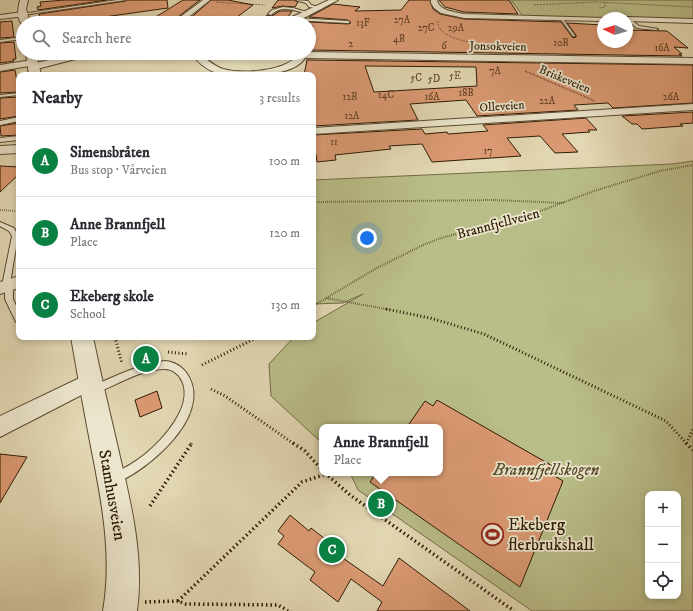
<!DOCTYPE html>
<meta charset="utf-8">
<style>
body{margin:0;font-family:"IM FELL DW Pica",serif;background:#f2f2f3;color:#2b2b33}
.controls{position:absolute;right:12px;bottom:12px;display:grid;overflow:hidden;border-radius:8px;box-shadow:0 2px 6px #0003}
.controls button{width:36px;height:36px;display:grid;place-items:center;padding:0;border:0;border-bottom:1px solid #e1e1e2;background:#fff;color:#2b2b33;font:20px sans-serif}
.compass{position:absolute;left:597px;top:12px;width:36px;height:36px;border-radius:50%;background:#fff;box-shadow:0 2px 6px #0003;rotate:274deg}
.you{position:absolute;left:367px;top:238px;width:14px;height:14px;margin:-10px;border:3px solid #fff;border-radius:50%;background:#1a73e8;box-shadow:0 0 0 6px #1a73e833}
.badge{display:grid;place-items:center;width:26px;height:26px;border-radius:50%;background:#0b8043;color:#fff;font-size:13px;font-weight:700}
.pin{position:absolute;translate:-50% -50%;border:2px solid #fff;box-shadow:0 1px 4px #0006}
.popup{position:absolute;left:319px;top:424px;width:124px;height:52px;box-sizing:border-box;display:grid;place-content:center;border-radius:8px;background:#fff;filter:drop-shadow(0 1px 3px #0005);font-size:13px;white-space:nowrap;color:#7c7c81}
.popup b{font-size:15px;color:#2b2b33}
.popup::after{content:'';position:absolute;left:50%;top:100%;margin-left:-8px;border:8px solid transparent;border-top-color:#fff}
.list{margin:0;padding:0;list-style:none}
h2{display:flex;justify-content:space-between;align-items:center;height:52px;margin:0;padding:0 16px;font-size:17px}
h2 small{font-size:13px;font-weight:400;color:#7c7c81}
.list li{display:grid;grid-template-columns:26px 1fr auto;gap:12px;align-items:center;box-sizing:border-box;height:72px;padding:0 16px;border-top:1px solid #e1e1e2}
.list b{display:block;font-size:15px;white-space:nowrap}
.list p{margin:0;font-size:13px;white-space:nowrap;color:#7c7c81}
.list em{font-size:13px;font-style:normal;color:#7c7c81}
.icon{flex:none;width:22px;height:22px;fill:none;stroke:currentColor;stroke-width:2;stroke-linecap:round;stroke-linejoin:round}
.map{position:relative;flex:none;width:693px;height:611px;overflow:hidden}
.search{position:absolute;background:#fff;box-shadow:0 2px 6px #0003;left:16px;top:16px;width:300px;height:44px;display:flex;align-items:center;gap:10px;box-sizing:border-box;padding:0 14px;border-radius:22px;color:#7c7c81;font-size:15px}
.panel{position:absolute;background:#fff;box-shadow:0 2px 6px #0003;left:16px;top:72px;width:300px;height:268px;border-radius:8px}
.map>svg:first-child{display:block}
.green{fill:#b9bd88;stroke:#746c46;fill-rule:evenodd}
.building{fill:#db9a73;stroke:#2e1b04;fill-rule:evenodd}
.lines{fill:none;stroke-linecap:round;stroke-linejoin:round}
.service-casing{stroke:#5b4a30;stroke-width:2}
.minor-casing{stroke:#5b4a30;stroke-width:2}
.tertiary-casing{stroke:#5b4a30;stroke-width:2}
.path-far4{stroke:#2e1b04;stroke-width:1;stroke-dasharray:0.5 1;stroke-linecap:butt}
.path-far3{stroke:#2e1b04;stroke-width:1.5;stroke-dasharray:0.5 1;stroke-linecap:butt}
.path-far2{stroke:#2e1b04;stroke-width:2;stroke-dasharray:0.5 1.5;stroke-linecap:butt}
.path-far1{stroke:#2e1b04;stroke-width:3;stroke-dasharray:1 2.5;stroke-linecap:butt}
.path{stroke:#2e1b04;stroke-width:3.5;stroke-dasharray:1.5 3;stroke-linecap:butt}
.service{fill:#ece6ce;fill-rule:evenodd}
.minor{fill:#ece6ce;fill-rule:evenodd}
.tertiary{fill:#ece6ce;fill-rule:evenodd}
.labels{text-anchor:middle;stroke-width:3.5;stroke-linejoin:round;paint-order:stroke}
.far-number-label{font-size:10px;fill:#593b20}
.far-street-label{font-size:12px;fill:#2e1b04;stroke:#ece6ce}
.street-label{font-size:14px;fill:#2e1b04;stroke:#ece6ce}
.near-park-label{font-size:17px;font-style:italic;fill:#584c2c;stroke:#ece6ce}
.near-street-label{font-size:17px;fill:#2e1b04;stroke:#ece6ce}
.near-poi-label{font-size:17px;fill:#2e1b04;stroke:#ece6ce;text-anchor:start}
</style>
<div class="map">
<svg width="693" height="611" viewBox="0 0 693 611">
<rect width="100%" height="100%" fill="#e2d8b3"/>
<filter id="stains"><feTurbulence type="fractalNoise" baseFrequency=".005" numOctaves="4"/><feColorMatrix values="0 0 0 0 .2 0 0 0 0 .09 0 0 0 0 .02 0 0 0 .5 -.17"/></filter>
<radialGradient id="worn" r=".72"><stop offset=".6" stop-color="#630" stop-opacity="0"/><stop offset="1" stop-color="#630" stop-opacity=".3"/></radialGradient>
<g class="green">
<polygon points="511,0 693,0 693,22 627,18 525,19"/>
<path d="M 693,161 L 693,611 L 532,611 L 358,490 L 350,473 L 440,473 L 440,427 L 322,427 L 322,443 L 271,396 L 269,364 L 294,337 L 313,337 L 313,323 L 363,294 L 343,303 L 313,304 L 313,180 L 672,164 ZM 648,494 L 678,494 L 678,596 L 648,596 Z"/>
</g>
<g class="building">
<polygon points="65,0 107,0 38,10 37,7 41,6 40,2"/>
<polygon points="127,0 167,0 168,8 90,19 92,23 41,23 39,14 126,1"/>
<polygon points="183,0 200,0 174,20 154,18"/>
<polygon points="211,0 228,0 253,5 232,21 187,21"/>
<polygon points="278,0 294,0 298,2 295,7 283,6 272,8"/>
<polygon points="409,0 430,0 433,9 440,14 464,19 561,22 573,38 576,37 576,35 567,23 603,25 603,42 627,42 627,30 667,31 688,48 674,47 682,54 679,54 682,56 309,50 313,26 309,26 309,22 348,24 351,23 348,20 309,17 333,4 360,7 355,11 401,10"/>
<polygon points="439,0 509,0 518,14 464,12 445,7"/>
<polygon points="280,11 292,11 284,23 261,23 267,15 272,16"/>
<polygon points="12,21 14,37 0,38 0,22"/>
<polygon points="14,42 16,59 13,59 14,61 0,63 0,43"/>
<path d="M 307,60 L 693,65 L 693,103 L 613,108 L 608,103 L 574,105 L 578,110 L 477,116 L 466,100 L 410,104 L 418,120 L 313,126 L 314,79 L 313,75 L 304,75 ZM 365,66 L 476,67 L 477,86 L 374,92 Z"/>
<polygon points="15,70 19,92 0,93 0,72"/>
<polygon points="19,97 19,116 0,119 0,98"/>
<polygon points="693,112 693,123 680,124 683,126 642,129 637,124 632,124 622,116"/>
<polygon points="586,118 597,130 588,130 590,132 562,134 578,152 555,153 540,136 507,138 521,156 432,162 422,144 389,146 391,149 335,155 336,160 317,162 316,154 313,154 313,135 422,129 425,134 447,132 448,134 488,131 483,125"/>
<polygon points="19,123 19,135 1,136 0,126"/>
<polygon points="0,166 19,167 19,174 0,192"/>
<polygon points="157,391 162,408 140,417 135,400"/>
<polygon points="437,400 556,468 553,475 563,481 520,587 370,482 376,473 440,473 440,427 407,427 425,401 433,406"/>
<polygon points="0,454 27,457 0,503"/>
<polygon points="290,515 309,531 311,528 329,542 324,549 335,557 337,554 383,586 399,558 470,611 377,611 382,602 351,579 338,602 310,580 315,572 278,544 284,536 278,531"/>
</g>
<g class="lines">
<defs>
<g id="service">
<polygon points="117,0 126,0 23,15 21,14"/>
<polygon points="295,0 308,1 311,5 323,8 321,9 309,7 306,3"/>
<path d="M 283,7 L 293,8 L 310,13 L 308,14 C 295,11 282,4 271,15 L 268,14 L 272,10 Z"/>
<polygon points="295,18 348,21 350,22 348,23 294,20"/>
<polygon points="560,18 562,18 575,36 573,36"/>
<polygon points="627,18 629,18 639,26 658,29 656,30 637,28 627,20"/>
<polygon points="23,37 23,39 0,42 0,40"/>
<polygon points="19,93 19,95 0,97 0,95"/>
<polygon points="19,117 19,121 0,125 0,121"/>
<polygon points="19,136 19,140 0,142 0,138"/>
<polygon points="0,222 14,228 18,236 10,283 13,285 13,299 19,312 19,323 16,322 5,299 5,288 2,286 12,236 9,231 0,226"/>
<path d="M 165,361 C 176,362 184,368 189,377 C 211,417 148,470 116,483 L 112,482 L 111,478 L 112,474 C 123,469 134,463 144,455 C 162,441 194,406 182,381 C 179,374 172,369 165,369 C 140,369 116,386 93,394 L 90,393 L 88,390 L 90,387 C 114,377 138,364 165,361 Z"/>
</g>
<g id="minor">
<polygon points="203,0 210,0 181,23 172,23"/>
<polygon points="329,0 338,0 298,21 296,23 288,23 292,17"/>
<path d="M 431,0 L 437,0 C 439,11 455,12 464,14 L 606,18 L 603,18 L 603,21 L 464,18 L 441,13 L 434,8 L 431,3 Z"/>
<polygon points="23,12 27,14 26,16 0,19 0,15"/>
<polygon points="627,17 693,19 693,23 627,21 627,18 624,18"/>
<path d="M 309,52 L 693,58 L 693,64 L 305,58 C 294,77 237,79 217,73 C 207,70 197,62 191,53 L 200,53 C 206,59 214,66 223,69 C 242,74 288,72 299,53 Z"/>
<polygon points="78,53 92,53 91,55 33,70 30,69 29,66 0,71 0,65 32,60 35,61 36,63"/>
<polygon points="693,104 693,110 313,134 313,128"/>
<polygon points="19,145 19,153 0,154 0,146"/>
<polygon points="19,276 19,288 0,294 0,282"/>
<polygon points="90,373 97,375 100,381 97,387 0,437 0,416"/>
</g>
<g id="tertiary">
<path d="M 20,0 L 28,0 L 26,9 L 30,23 L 23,23 L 23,25 C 16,20 18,8 20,0 Z"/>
<polygon points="26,53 36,53 41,75 29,75"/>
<path d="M 71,337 L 93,337 C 101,377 111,417 120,457 C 132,507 144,559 137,611 L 103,611 C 112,559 103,508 93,457 C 85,417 78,377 71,337 Z"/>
</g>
</defs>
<use href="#service" class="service-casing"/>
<use href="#minor" class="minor-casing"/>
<use href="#tertiary" class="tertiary-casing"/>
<g class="path-far4">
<polyline points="216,2 265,5"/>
<polyline points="534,5 595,2 693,7"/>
<polyline points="599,8 605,7 605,3"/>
<path d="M 438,21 C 436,37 467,41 479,45"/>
</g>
<polyline class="path-far3" points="525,71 595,101"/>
<g class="path-far2">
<polyline points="313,202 494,200 564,203"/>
<polyline points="0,210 19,211"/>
<polyline points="326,298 391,310"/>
<polyline points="313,306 375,269 423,245 441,238 535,213 594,191 660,171 693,165"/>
</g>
<g class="path-far1">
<polyline points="386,309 430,318 484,334 666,421 687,444"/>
<polyline points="115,337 122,364"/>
<polyline points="168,352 188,354"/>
<polyline points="202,365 258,337"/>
<polyline points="211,389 225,396 294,444"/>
<polyline points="688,440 693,429"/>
<polyline points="191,444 192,442"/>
</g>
<g class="path">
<polyline points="293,443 305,451 322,470"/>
<polyline points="686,443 693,450"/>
<polyline points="325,473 350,495 514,611"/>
<polyline points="150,506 192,443"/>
<polyline points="178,601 302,482 326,474"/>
<polyline points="145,602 178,601 186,604 278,605 288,611"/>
</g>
<use href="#service" class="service"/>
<use href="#minor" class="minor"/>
<use href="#tertiary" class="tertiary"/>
</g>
<defs>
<symbol id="stadium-ring" viewBox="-11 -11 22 22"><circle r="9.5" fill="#ece6ce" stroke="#8f2418" stroke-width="1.5"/><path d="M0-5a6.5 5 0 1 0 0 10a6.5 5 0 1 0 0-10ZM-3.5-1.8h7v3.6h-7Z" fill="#8f2418"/></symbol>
</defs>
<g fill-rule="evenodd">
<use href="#stadium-ring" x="480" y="522" width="25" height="25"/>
</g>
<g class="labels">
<g class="far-number-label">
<text x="402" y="23">27A</text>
<text x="363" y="26">13F</text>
<text x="426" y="31">27C</text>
<text x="456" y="31">29A</text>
<text x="399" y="42">4B</text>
<text x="561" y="46">10B</text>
<text x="351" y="47">2</text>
<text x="444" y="49">6</text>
<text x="662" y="51">16A</text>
<text x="495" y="74">7A</text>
<text x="455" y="79">5E</text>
<text x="416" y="81">5C</text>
<text x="434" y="82">5D</text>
<text x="466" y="96">18B</text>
<text x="386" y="98">14C</text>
<text x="350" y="100">12B</text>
<text x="432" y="100">16A</text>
<text x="671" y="100">26A</text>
<text x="547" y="104">22A</text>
<text x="352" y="119">12A</text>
<text x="334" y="145">11</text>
<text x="488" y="154">17</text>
</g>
<g class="far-street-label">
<text transform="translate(498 46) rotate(1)" y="4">Jonsokveien</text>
<text transform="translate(565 79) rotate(23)" y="4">Briskeveien</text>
<text transform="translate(502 106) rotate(-4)" y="4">Olleveien</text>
</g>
<g class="street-label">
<text transform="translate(498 223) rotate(-15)" y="5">Brannfjellveien</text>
</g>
<g class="near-park-label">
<text x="546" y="475">Brannfjellskogen</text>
</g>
<g class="near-street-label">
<text transform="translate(113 495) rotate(80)" y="6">Stamhusveien</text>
</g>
<g class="near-poi-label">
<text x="508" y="530">Ekeberg<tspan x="508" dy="20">flerbrukshall</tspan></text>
</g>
</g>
<rect width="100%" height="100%" filter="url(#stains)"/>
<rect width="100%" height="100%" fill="url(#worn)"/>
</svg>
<div class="controls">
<button>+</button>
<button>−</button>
<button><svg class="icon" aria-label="locate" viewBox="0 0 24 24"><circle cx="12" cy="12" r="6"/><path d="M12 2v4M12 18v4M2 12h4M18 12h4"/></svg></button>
</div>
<svg class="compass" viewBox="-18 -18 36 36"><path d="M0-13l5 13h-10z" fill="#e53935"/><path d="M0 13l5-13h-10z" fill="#7c7c81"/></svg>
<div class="you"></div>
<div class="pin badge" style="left:146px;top:359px">A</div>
<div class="pin badge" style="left:381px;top:504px">B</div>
<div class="popup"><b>Anne Brannfjell</b>Place</div>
<div class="pin badge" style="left:332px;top:550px">C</div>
<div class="search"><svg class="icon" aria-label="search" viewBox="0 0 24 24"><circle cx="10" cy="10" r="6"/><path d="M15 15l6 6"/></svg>Search here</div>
<section class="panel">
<h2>Nearby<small>3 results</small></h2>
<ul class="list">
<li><span class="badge">A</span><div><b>Simensbråten</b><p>Bus stop · Vårveien</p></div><em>100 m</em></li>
<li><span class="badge">B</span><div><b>Anne Brannfjell</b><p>Place</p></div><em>120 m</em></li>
<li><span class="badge">C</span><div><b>Ekeberg skole</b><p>School</p></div><em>130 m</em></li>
</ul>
</section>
</div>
